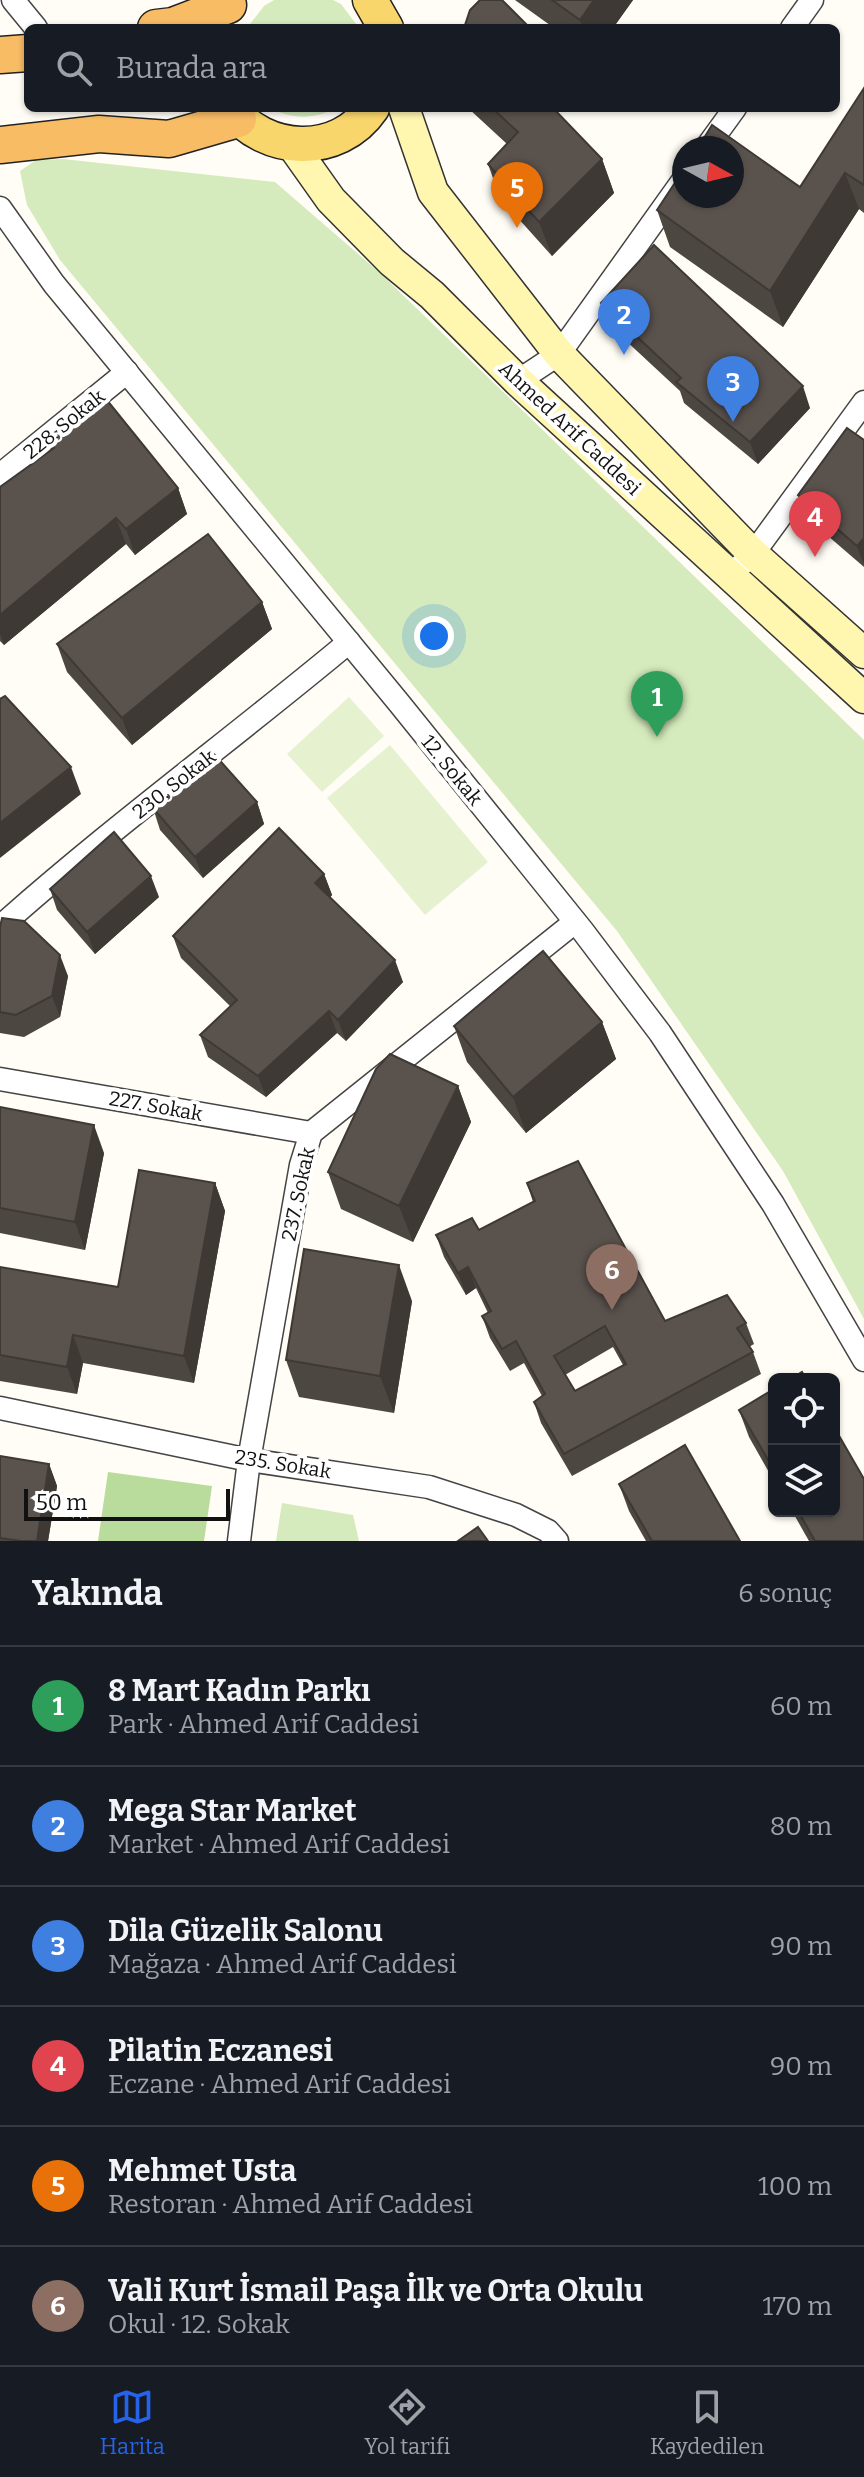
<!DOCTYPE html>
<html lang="tr">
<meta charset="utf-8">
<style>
body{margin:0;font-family:Bitter,serif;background:#20242c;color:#f1f3f6}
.controls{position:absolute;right:24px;bottom:24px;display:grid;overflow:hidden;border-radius:12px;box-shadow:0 2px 6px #0004}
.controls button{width:72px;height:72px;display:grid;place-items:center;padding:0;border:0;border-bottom:2px solid #363941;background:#171b24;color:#f1f3f6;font:40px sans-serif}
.compass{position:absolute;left:672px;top:136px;width:72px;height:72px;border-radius:50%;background:#171b24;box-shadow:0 2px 6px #0004;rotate:98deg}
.scale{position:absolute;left:24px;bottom:20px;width:206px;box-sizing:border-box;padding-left:8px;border:4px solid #111;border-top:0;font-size:22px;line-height:28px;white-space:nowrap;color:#111;-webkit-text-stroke:6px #fff;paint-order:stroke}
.you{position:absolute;left:434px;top:636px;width:28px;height:28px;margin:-20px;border:6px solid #fff;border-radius:50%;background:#1a73e8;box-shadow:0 0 0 12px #1a73e833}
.badge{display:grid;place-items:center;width:52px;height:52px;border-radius:50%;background:#2563eb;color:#fff;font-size:26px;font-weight:700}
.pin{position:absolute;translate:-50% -66px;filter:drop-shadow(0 2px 4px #0008)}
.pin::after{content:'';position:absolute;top:42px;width:28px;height:24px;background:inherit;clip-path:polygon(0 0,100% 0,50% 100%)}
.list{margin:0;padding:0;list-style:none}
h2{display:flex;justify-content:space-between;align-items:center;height:104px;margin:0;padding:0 32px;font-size:34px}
h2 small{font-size:26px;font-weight:400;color:#9ea1a6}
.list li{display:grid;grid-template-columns:52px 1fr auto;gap:24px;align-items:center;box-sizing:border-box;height:120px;padding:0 32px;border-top:2px solid #363941}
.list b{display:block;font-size:30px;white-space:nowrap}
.list p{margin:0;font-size:26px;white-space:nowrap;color:#9ea1a6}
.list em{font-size:26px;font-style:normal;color:#9ea1a6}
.icon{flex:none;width:44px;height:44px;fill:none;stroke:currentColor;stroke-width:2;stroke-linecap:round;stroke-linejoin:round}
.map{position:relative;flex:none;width:864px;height:1541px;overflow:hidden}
.search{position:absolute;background:#171b24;box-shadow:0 2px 6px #0004;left:24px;right:24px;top:24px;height:88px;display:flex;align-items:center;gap:20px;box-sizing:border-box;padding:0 28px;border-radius:12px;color:#9ea1a6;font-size:30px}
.sheet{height:824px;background:#171b24}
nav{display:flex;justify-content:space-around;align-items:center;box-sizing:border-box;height:112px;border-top:2px solid #363941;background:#171b24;font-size:22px;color:#9ea1a6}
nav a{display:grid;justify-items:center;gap:4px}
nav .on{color:#2563eb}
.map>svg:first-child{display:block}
.green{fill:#d5ebbd}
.forest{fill:#b9dc9c}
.pitch{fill:#e6f2cf}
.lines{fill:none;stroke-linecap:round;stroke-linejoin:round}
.minor-casing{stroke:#444;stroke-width:25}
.secondary-casing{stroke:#333;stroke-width:33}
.primary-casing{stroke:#222;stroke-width:37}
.trunk-casing{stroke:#222;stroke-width:39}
.minor{stroke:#fff;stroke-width:22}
.secondary{stroke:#fff6b0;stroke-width:30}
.primary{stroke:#f9d66b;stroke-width:34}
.trunk{stroke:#f7bc64;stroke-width:36}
.wall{fill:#4d4742;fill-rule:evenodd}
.shaded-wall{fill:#3f3936}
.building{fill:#5a524d;stroke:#3f3936;stroke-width:2;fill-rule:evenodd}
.labels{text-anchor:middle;stroke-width:8;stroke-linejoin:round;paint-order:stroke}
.street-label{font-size:20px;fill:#111;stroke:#fff}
</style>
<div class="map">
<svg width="864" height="1541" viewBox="0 0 864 1541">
<rect width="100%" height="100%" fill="#fffdf5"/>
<g class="green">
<polygon points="274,0 333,0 341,4 359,28 247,28 264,6"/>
<path d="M 271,108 L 336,108 C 315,119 292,120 271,108 Z"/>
<polygon points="63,159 275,182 379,272 864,740 864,1319 783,1171 617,931 60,260 27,205 20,171 36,160"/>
<polygon points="282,1503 353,1515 359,1541 276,1541"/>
</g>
<polygon class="forest" points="108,1472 212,1486 204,1541 98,1541"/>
<g class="pitch">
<polygon points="349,697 384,736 322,792 287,754"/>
<polygon points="390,745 488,862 425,915 327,798"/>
</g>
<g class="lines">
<defs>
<g id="minor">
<polyline points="13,0 36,28"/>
<polyline points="792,28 812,0"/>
<polyline points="706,148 735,108"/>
<polyline points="0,208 54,284 399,703 582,930 660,1033 773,1204 864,1360"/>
<polyline points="518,381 559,354 684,179"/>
<polyline points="0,475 127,372"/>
<polyline points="730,575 753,554 864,402"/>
<path d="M 0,927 C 112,827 234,738 349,642"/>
<polyline points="0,1079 311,1133"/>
<polyline points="0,1408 249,1460 429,1487 516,1515 548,1531 557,1541"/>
<polyline points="239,1541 249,1460 301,1165 311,1133 575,922"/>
</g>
<g id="secondary">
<polyline points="404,108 433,192 559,354 753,554 864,653"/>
<polyline points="292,145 331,200 392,262 432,295 518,381 864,698"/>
</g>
<g id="primary">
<polyline points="370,0 386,28"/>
<path d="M 230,108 C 265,154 338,158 372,108"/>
</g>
<g id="trunk">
<polyline points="156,28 173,26 228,5"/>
<polyline points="0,55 28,53"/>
<polyline points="0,145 99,134 169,139 238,119"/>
</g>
</defs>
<use href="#minor" class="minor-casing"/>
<use href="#secondary" class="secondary-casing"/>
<use href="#primary" class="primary-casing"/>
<use href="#trunk" class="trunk-casing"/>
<use href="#minor" class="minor"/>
<use href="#secondary" class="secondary"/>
<use href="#primary" class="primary"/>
<use href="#trunk" class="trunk"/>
</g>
<g class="wall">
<polygon points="515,0 633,0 613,28 554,28"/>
<polygon points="864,88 864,213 859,209 783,327 670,247 657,210 800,187"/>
<polygon points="468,108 553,108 602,159 614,193 552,256 500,198 488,164 507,144"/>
<polygon points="601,303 810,408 758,464 684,403 680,391 609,325"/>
<polygon points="45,439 178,488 187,514 135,555 126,544 4,645 0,641 0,487 50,451"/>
<polygon points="864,440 864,567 806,517 798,495"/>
<polygon points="262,602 272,629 132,745 67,672 57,644"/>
<polygon points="257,802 264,824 203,878 160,830 153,808"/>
<polygon points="324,874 332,895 330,898 403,982 346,1041 337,1033 266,1097 208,1057 200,1035 230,1006 181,958 173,936"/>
<polygon points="50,889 159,897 95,954 57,910"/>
<polygon points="0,927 68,976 60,1017 24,1037 0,1033"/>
<polygon points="602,1022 616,1059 526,1133 467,1062 454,1026"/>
<polygon points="458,1086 471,1122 413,1242 341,1209 328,1172"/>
<polygon points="0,1107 104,1153 85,1250 0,1233"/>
<polygon points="215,1183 225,1211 194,1383 83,1363 77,1394 0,1381 0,1267 118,1287"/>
<path d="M 527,1183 L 665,1321 L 746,1323 L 754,1344 L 749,1347 L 753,1352 L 761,1374 L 572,1476 L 541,1423 L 534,1402 L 542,1396 L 524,1363 L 510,1371 L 490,1338 L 482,1316 L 488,1313 L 476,1288 L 466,1295 L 444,1257 L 436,1235 L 479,1230 L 533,1202 ZM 613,1347 L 623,1365 L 575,1391 L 565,1375 Z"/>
<polygon points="412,1301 394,1413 299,1397 286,1360"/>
<polygon points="774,1389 774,1481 749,1437 739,1410"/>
<polygon points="0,1456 49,1464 57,1486 48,1541 0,1541"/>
<polygon points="619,1484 740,1541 646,1541 629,1511"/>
<polygon points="792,1511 834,1511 864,1541 809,1541"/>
</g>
<g class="shaded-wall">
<polygon points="594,0 633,0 613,28 583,28 580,20"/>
<polygon points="602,159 614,193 552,256 539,222"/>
<polygon points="845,173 859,209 783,327 770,291"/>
<polygon points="803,386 810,408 758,464 750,442"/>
<polygon points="178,488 187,514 135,555 126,529"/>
<polygon points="116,518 126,544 4,645 0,634 0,615"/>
<polygon points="864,538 864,565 857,546"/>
<polygon points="262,602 272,629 132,745 122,718"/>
<polygon points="71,767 81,794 0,858 0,823"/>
<polygon points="257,802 264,824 203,878 195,857"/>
<polygon points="324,874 332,895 323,905 315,883"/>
<polygon points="151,876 159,897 95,954 87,932"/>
<polygon points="60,955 68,976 60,1017 52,996"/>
<polygon points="395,960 403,982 346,1041 338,1020"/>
<polygon points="329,1011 337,1033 266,1097 258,1076"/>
<polygon points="602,1022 616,1059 526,1133 513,1097"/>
<polygon points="458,1086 471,1122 413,1242 399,1206"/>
<polygon points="94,1125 104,1153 85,1250 75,1222"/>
<polygon points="215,1183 225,1211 194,1383 184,1356"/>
<polygon points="399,1265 412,1301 394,1413 380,1376"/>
<polygon points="468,1267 476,1288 466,1295 458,1273"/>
<polygon points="73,1335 83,1363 77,1394 67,1367"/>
<polygon points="49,1464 57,1486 48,1541 37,1541"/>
</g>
<g class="building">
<polygon points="480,0 502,0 530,28 464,28 470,10"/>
<polygon points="552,0 594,0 580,20"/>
<polygon points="864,88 864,185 845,173 770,291 657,210 684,169 684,196 732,196 732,148 698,148 712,125 800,187"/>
<polygon points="492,108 553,108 602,159 539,222 488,164 518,132"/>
<polygon points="654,245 803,386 750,442 676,382 681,378 601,303"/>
<polygon points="106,399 178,488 126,529 116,518 0,615 0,487 54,448 45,439"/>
<polygon points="847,428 864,440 864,538 857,546 798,495"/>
<polygon points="208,534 262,602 122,718 57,644"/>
<polygon points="5,696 71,767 0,823 0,699"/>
<polygon points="214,754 257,802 195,857 153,808"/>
<polygon points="279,828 324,874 315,883 395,960 338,1020 329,1011 258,1076 200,1035 237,1000 173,936"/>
<polygon points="114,832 151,876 87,932 50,889"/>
<polygon points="2,918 24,921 60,955 52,996 16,1015 0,1012 0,927"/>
<polygon points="543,951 602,1022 513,1097 454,1026"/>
<polygon points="390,1054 458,1086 399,1206 328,1172 376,1069"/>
<polygon points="0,1107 94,1125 75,1222 0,1208"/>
<path d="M 578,1161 L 665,1321 L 727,1295 L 746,1323 L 737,1328 L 753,1352 L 564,1454 L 534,1402 L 545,1394 L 516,1341 L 502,1349 L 482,1316 L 491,1311 L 468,1267 L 458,1273 L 436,1235 L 472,1218 L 479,1230 L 535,1201 L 527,1183 ZM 605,1326 L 626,1364 L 575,1391 L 554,1356 Z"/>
<polygon points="139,1170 215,1183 184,1356 73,1335 67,1367 0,1355 0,1267 118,1287"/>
<polygon points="304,1249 399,1265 380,1376 286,1360"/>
<polygon points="802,1372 806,1379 791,1379"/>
<polygon points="774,1389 774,1470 739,1410"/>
<polygon points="834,1427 864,1479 864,1541 815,1541 798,1511 834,1511"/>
<polygon points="685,1445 740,1541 652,1541 619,1484"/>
<polygon points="0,1456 49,1464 37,1541 21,1541 0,1538"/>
<polygon points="478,1527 488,1541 458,1541"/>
</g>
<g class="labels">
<g class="street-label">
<text transform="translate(64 424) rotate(-39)" y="7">228. Sokak</text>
<text transform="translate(570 428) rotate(43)" y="7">Ahmed Arif Caddesi</text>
<text transform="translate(452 770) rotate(51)" y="7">12. Sokak</text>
<text transform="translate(174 784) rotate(-38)" y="7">230. Sokak</text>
<text transform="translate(156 1106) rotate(10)" y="7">227. Sokak</text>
<text transform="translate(298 1194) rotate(-78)" y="7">237. Sokak</text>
<text transform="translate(283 1464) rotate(9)" y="7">235. Sokak</text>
</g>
</g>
</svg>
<div class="controls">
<button><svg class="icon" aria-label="locate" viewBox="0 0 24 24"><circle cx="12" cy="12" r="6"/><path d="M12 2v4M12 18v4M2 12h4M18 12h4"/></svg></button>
<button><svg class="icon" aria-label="layers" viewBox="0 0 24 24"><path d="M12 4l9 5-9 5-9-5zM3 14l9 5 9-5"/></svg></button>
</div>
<svg class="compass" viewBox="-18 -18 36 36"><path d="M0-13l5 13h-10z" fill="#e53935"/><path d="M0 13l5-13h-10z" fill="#9ea1a6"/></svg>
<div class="scale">50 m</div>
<div class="you"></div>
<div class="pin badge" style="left:657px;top:737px;background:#2e9e5b">1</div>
<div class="pin badge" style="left:624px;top:355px;background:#3f7fe0">2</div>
<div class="pin badge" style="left:733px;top:422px;background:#3f7fe0">3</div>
<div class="pin badge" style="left:815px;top:557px;background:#e0444e">4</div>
<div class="pin badge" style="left:517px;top:228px;background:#e8710a">5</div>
<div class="pin badge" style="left:612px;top:1310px;background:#8d6e63">6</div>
<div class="search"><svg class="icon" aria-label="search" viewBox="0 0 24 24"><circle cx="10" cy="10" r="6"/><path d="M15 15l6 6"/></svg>Burada ara</div>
</div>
<section class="sheet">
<h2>Yakında<small>6 sonuç</small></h2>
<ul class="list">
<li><span class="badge" style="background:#2e9e5b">1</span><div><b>8 Mart Kadın Parkı</b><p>Park · Ahmed Arif Caddesi</p></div><em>60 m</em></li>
<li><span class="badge" style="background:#3f7fe0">2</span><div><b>Mega Star Market</b><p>Market · Ahmed Arif Caddesi</p></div><em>80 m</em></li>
<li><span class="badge" style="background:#3f7fe0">3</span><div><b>Dila Güzelik Salonu</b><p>Mağaza · Ahmed Arif Caddesi</p></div><em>90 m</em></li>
<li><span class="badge" style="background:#e0444e">4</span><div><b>Pilatin Eczanesi</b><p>Eczane · Ahmed Arif Caddesi</p></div><em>90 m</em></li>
<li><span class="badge" style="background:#e8710a">5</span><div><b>Mehmet Usta</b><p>Restoran · Ahmed Arif Caddesi</p></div><em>100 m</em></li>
<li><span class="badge" style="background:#8d6e63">6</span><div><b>Vali Kurt İsmail Paşa İlk ve Orta Okulu</b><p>Okul · 12. Sokak</p></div><em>170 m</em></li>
</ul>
</section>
<nav>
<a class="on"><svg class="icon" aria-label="map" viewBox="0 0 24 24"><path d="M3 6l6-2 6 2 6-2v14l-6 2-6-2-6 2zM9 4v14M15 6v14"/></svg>Harita</a>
<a><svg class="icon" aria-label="directions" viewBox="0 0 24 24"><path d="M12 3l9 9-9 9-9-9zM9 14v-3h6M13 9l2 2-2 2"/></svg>Yol tarifi</a>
<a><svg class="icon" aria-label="saved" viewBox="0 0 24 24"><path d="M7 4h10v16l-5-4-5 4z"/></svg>Kaydedilen</a>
</nav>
